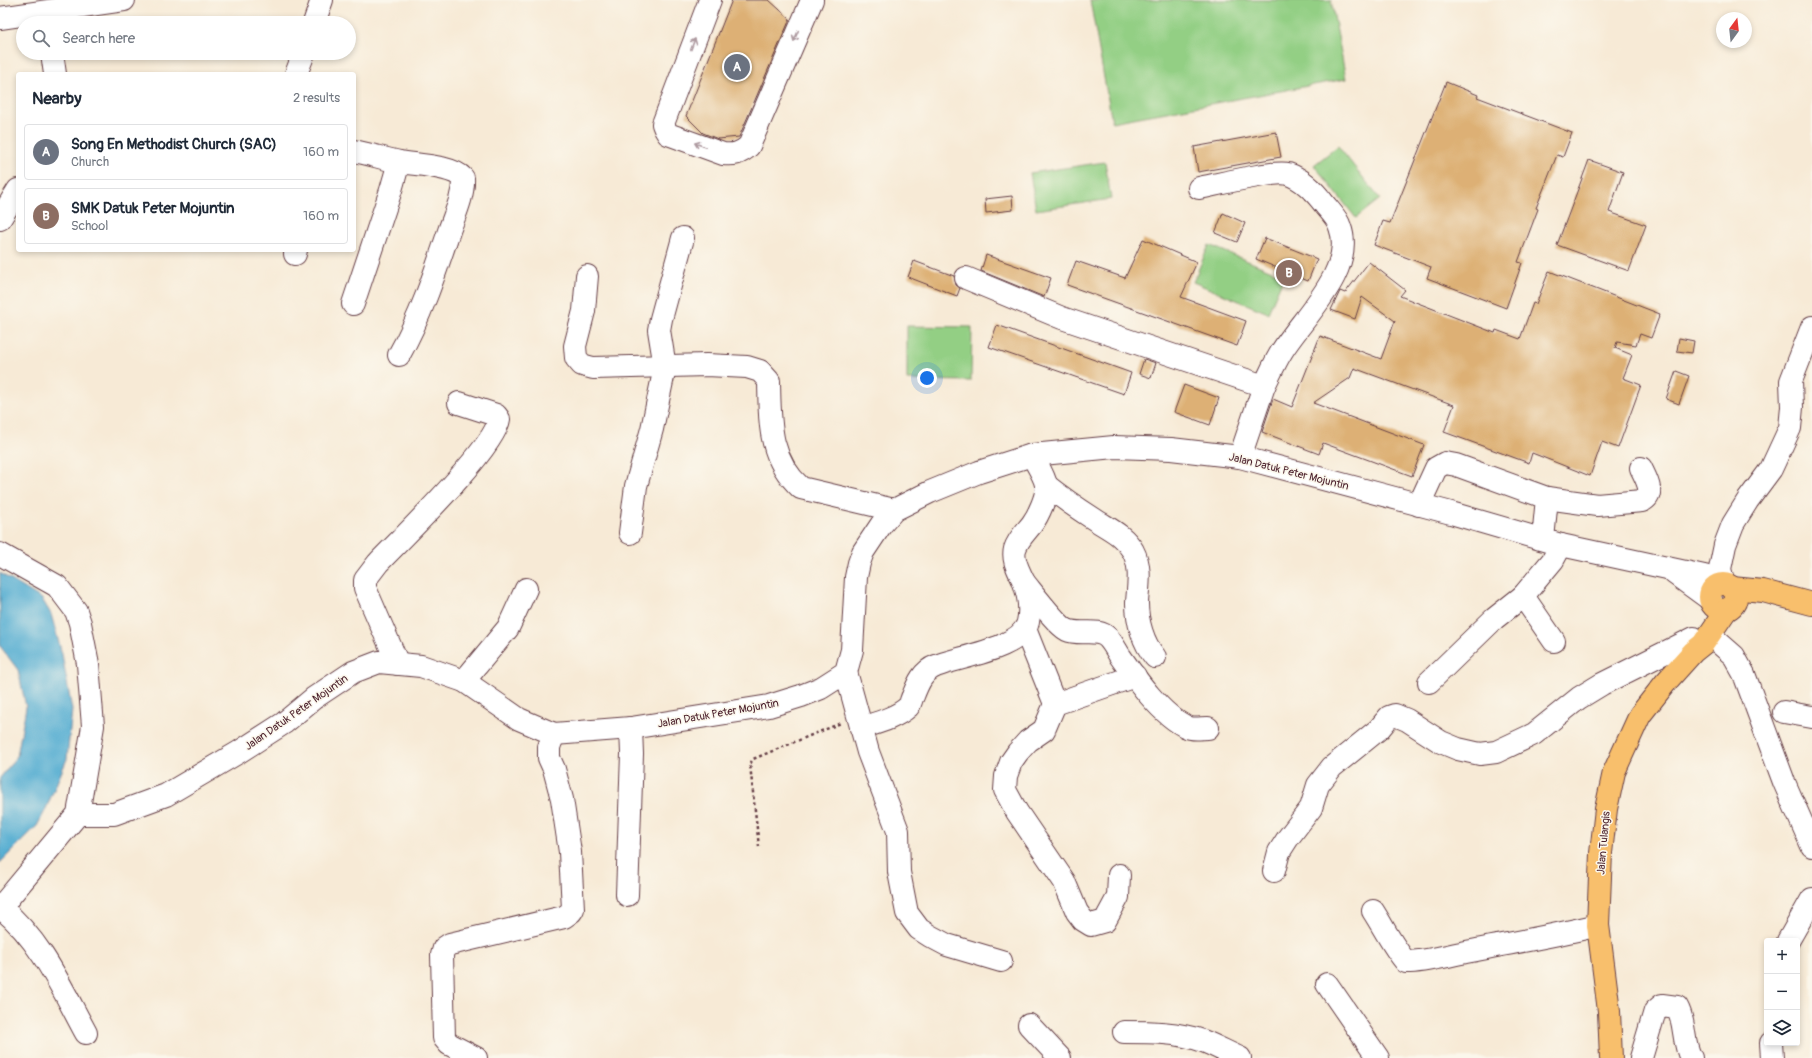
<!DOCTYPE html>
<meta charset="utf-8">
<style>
body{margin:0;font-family:Pangolin,sans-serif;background:#f6f6f7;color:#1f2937}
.controls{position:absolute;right:12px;bottom:12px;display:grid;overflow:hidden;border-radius:4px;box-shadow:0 2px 6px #0003}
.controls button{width:36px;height:36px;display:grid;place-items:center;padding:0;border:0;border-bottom:1px solid #e0e1e3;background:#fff;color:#1f2937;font:20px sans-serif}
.compass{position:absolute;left:1716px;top:12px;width:36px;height:36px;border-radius:50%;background:#fff;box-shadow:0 2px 6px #0003;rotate:15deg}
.you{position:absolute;left:927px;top:378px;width:14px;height:14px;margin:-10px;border:3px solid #fff;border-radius:50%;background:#1a73e8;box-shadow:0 0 0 6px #1a73e833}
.badge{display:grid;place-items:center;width:26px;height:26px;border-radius:50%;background:#b45309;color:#fff;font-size:13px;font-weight:700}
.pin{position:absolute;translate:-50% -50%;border:2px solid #fff;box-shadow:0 1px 4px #0006}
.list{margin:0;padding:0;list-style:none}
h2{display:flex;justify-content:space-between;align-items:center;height:52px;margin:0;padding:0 16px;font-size:17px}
h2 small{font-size:13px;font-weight:400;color:#747a83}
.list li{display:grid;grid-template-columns:26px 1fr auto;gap:12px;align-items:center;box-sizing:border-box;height:56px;margin:0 8px 8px;padding:0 8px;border:1px solid #e0e1e3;border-radius:4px}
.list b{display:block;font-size:15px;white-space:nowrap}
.list p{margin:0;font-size:13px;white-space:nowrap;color:#747a83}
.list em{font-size:13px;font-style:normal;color:#747a83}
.icon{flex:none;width:22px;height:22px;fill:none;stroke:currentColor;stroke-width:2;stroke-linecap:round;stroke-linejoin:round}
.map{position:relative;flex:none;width:1812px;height:1058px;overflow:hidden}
.search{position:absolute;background:#fff;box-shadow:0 2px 6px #0003;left:16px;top:16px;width:340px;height:44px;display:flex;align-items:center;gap:10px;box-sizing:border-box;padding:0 14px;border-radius:22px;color:#747a83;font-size:15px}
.panel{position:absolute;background:#fff;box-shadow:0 2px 6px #0003;left:16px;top:72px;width:340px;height:180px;border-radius:4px}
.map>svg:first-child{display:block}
.green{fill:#93cf84;stroke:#6e7758}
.water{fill:#54add1;stroke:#4f667e}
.building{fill:#ddb075}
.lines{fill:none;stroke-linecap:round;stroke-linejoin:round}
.minor-casing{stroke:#643d45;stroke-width:24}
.major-casing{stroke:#643d45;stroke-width:24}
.path{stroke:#643d45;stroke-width:2.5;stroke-dasharray:3 3;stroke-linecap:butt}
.minor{stroke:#fff;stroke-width:22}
.major{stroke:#f8bf6c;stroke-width:22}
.oneway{stroke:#ae9aa0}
.labels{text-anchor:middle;stroke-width:3;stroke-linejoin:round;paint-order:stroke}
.street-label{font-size:11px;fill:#4a1f2b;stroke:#fbf7ec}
</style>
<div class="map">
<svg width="1812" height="1058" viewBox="0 0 1812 1058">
<rect width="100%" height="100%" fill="#fbf7ec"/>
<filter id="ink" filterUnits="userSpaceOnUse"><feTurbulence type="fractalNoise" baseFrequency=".025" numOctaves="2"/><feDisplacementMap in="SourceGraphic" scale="8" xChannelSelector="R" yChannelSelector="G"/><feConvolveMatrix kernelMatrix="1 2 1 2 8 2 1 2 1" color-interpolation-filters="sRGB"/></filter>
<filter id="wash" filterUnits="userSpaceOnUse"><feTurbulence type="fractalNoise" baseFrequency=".012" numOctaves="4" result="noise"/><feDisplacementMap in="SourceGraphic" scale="16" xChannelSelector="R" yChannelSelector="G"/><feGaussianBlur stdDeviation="0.9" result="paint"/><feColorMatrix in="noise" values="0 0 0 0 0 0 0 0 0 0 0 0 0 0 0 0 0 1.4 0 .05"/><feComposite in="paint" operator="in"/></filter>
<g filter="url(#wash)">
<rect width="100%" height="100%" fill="#f7ead6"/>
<g class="green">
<polygon points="1090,0 1331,0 1346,79 1112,122"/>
<polygon points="1338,146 1380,199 1356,218 1314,165"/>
<polygon points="1105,162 1111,199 1036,210 1030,173"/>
<polygon points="1209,245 1284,276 1268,313 1193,282"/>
<polygon points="907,326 972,327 971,381 907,380"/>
</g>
<polygon class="water" points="0,573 42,599 51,614 62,654 72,710 67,759 45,811 37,826 0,863 0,778 17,756 26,707 18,670 0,646"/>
<g id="blocks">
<g class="building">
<polygon points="732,0 769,0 790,19 739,137 718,139 703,133 686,116"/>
<polygon points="1446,82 1478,95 1477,97 1572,133 1563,157 1557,155 1536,208 1538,209 1518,262 1522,263 1506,308 1427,278 1431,267 1374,245 1383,221 1390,223"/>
<polygon points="1276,132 1281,157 1198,172 1194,147"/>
<polygon points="1589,160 1623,172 1609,212 1646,225 1629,271 1557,245"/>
<polygon points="1012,196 1013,210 986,213 985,199"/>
<polygon points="1223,213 1245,223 1237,242 1215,233"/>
<polygon points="1265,238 1317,259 1308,281 1256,259"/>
<polygon points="1143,239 1197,262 1181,297 1246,321 1237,346 1067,285 1076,261 1125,278"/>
<polygon points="986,255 1051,278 1044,297 981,271"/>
<polygon points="914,261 954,276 956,285 960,288 957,296 908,277"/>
<polygon points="1369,262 1405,290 1400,296 1495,333 1496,330 1520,339 1533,303 1536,304 1549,271 1660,314 1651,338 1640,334 1636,345 1617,342 1615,348 1632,355 1623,378 1641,385 1618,448 1602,442 1590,476 1532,453 1529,463 1444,432 1454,405 1354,368 1350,378 1313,403 1424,445 1412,476 1323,443 1319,454 1262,432 1273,399 1292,407 1320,336 1381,359 1395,321 1362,297 1355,319 1331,310 1340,291 1345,293"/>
<polygon points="997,325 1131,373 1124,394 989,347"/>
<polygon points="1679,338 1694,341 1692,353 1677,351"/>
<polygon points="1144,359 1156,363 1151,378 1139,374"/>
<polygon points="1676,371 1689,376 1679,404 1666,399"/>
<polygon points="1184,385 1219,398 1210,425 1174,412"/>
</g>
</g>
</g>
<g filter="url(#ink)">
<use href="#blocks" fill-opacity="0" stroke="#643d45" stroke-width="1"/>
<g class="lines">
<defs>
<g id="minor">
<path d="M 710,0 L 663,124 L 665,129 L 668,134 L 723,154 C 734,155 740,154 749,146 L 812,0"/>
<polyline points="0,18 124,0"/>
<polyline points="314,23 322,0"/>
<polyline points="52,53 55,74"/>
<polyline points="296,74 304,53"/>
<path d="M 354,151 C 369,154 385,159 400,162 C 417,165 452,166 463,178 C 464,195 455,214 449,231 C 435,273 421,316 399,355"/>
<path d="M 1199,188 C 1215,185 1275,170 1288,174 C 1303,179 1316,193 1325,205 C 1330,211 1338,219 1340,227 C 1356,270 1302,318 1282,351 C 1275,362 1270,374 1264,386"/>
<polyline points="0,219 18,190"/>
<polyline points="295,254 296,250"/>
<path d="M 587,276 L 584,311 L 575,346 L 576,358 L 582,365 L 593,368 L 707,365 L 747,367 L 760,371 L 769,381 C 770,422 768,458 801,488 L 894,510"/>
<polyline points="966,278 1062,318 1264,386 1240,457"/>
<polyline points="353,304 391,190 399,162"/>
<path d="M 1046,485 C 1061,497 1077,508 1094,519 C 1109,529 1124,535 1133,551 C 1142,568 1138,585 1137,603 C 1137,621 1143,643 1155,657"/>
<path d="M 1547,498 L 1597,505 L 1642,501 C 1656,494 1646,479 1641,468"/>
<polyline points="1419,505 1436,468 1445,463 1456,465 1547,498 1543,539"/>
<polyline points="630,533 636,486 652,429 665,367 659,330 661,319 683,238"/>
<polyline points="0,554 57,586 76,611 80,623 88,664 93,726 78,814 0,908"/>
<polyline points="1674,573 1711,600"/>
<path d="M 1024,582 C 1033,593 1057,625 1067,630 C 1080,636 1098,627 1108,638 C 1113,643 1116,650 1120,656 C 1136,679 1161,715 1187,727 C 1193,730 1201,728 1208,728"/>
<polyline points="1724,584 1720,569 1725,545 1733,524 1748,500 1771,469 1790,428 1792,407 1791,381 1812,327"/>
<polyline points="1523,596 1554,641"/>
<polyline points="1025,629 1055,704"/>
<polyline points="1710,635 1734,656 1744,674 1784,782 1812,846"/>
<path d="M 398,664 L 365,588 L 365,580 L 378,563 C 402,538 496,447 499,419 L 496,415 L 459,403"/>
<polyline points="846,672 868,752 898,831 899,872 907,913 919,929 930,936 947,945 1001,961"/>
<polyline points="464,681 508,628 526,589"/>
<polyline points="1429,682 1494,619 1523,596 1553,560 1561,545"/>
<polyline points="1784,712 1812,717"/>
<path d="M 861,728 C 876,723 896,718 908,707 C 911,704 911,699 913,696 C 918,683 923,671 936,666 C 957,657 1022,649 1028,622 C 1031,609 1028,593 1023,580 C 1019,571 1012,560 1015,549 C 1018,539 1026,532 1032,524 C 1038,516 1048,495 1046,485 C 1045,477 1036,463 1032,455"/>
<polyline points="78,814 114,814 166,795 239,752 284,723 314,698 353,672 379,662 421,666 464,681 519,719 554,734 631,728 769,706 801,696 821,688 846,672 852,650 856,577 859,563 863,552 881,525 894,510 930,492 979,472 1032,455 1114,447 1171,449 1240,457 1451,513 1561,545 1704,576 1713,579 1720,584"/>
<polyline points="1274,871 1279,852 1288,838 1311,808 1318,785 1332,767 1379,729 1389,717 1395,715 1407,720 1441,742 1458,749 1480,754 1496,752 1534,734 1579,698 1602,684 1694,638"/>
<polyline points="1119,875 1118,897 1105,921 1091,925 1083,920 1077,912 1064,881 1017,812 1005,790 1006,776 1011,762 1018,752 1028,741 1044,730 1055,704 1135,676"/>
<polyline points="627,895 632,754 631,728"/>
<path d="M 1,908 C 41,940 62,989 86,1033"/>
<path d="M 1373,911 C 1384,928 1393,947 1406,962 C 1427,962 1445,956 1466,952 C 1510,943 1554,936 1598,925"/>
<polyline points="1788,941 1812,899"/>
<polyline points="1327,984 1378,1058"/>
<polyline points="1029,1025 1060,1058"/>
<path d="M 1124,1032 C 1150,1032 1178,1032 1203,1041 C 1216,1046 1228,1053 1240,1058"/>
<polyline points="1771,1043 1772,1058"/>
<polyline points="476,1058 449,1044 444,1038 442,955 444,948 450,944 564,917 571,912 573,909 570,852 562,799 554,769 549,758 549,747 554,734"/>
<path d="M 1641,1058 L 1655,1011 L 1662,1005 L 1677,1007 C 1686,1022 1682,1042 1691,1058"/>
</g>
<g id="major">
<circle cx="1723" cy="597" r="13"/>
<polyline points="1732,588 1763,591 1812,604"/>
<polyline points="1611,1058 1609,1011 1598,925 1601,853 1606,809 1614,772 1640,715 1666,682 1693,652 1703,644 1727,609"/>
</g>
</defs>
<use href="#minor" class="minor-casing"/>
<use href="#major" class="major-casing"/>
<polyline class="path" points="759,847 751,774 750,764 753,759 841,723"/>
<use href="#minor" class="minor"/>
<use href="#major" class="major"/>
</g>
<defs><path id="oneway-shaft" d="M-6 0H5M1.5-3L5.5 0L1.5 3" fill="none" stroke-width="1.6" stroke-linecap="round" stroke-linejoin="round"/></defs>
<g class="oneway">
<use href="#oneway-shaft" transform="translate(796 36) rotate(113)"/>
<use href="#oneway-shaft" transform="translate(693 44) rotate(-69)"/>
<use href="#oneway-shaft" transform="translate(700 145) rotate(-160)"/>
</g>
</g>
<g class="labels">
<g class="street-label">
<text transform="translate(1289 471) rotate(14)" y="4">Jalan Datuk Peter Mojuntin</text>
<text transform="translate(296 712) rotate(-35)" y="4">Jalan Datuk Peter Mojuntin</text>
<text transform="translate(718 713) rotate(-10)" y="4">Jalan Datuk Peter Mojuntin</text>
<text transform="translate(1603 843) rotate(-85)" y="4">Jalan Tulangis</text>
</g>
</g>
</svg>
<div class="controls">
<button>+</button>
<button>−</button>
<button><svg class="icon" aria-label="layers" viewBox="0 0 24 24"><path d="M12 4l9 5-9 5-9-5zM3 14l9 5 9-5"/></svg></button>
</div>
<svg class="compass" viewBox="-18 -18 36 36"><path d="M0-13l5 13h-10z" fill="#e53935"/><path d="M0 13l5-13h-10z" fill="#747a83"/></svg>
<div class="you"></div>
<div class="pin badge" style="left:737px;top:67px;background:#6b7280">A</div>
<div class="pin badge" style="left:1289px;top:273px;background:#8d6e63">B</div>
<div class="search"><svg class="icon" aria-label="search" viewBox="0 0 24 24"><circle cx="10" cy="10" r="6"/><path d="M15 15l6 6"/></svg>Search here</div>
<section class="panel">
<h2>Nearby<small>2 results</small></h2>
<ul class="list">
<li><span class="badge" style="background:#6b7280">A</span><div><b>Song En Methodist Church (SAC)</b><p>Church</p></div><em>160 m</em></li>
<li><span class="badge" style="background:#8d6e63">B</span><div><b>SMK Datuk Peter Mojuntin</b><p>School</p></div><em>160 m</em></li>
</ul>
</section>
</div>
